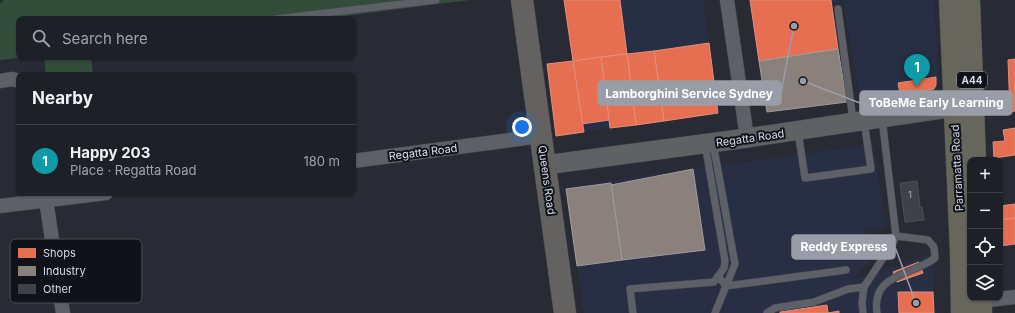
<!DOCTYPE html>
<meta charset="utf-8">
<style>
body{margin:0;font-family:Inter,sans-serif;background:#2b2d33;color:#f1f3f6}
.controls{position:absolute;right:12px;bottom:12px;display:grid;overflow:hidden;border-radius:8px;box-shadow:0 1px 3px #0004}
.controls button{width:36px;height:36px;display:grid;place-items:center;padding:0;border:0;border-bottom:1px solid #3c3e44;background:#1e2027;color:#f1f3f6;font:20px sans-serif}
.you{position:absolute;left:522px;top:127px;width:14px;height:14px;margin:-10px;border:3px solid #fff;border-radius:50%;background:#1a73e8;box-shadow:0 0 0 6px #1a73e833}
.badge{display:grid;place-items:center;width:26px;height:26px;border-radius:50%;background:#999da7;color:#fff;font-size:13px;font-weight:700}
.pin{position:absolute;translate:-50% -33px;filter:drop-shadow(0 1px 2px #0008)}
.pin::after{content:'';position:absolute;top:21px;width:14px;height:12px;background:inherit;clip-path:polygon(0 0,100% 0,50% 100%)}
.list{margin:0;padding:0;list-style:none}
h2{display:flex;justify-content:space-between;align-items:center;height:52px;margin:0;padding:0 16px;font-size:17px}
h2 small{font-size:13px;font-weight:400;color:#a1a3a7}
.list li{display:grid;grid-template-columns:26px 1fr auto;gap:12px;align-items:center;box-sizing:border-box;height:72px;padding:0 16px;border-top:1px solid #3c3e44}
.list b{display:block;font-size:15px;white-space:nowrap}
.list p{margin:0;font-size:13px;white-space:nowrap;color:#a1a3a7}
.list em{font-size:13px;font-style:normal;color:#a1a3a7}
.icon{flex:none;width:22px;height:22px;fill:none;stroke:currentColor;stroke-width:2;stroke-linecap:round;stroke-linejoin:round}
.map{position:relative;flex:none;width:1015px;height:313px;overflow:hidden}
.search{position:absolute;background:#1e2027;box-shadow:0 1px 3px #0004;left:16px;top:16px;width:340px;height:44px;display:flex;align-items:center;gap:10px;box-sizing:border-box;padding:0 14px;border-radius:8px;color:#a1a3a7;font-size:15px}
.panel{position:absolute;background:#1e2027;box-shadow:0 1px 3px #0004;left:16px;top:72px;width:340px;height:124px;border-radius:8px}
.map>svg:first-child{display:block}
.built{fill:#282e43}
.green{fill:#324e3b}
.shops{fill:#e76f51;stroke:#e28f7d}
.industry{fill:#8a817c;stroke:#a19c9c}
.building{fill:#3f4149;stroke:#4c4f57}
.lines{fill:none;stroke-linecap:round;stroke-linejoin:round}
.lane-casing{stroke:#454850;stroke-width:8}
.street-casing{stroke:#454850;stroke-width:15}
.secondary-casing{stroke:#454850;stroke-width:20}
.primary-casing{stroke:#454850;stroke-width:23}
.highway-casing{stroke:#454850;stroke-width:23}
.lane{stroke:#5d6066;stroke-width:7}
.street{stroke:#5d6066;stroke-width:14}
.secondary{stroke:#606163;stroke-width:19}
.primary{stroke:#636260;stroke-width:22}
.highway{stroke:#67665d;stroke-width:22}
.labels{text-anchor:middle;stroke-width:4;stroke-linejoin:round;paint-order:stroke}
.number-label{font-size:9px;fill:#b0b4be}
.shield{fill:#0f1219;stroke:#9a9ea8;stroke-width:1}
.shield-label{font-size:10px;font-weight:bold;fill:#d6dae5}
.street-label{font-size:11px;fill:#d6dae5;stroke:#0f1219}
.key{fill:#0f1219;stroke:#4b4e56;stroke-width:1}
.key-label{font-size:11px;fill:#d6dae5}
.leader{fill:none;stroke:#999da7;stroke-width:1.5}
.callout-dot{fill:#999da7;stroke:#0f1219;stroke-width:1.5}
.callout{fill:#999da7;stroke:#999da7;stroke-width:1.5}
.callout-label{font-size:12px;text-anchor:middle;font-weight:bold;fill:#fff}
</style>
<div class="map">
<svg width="1015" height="313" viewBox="0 0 1015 313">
<rect width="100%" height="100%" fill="#282b34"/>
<g class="built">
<polygon points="620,0 703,0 718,113 556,136 547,64 601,57"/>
<polygon points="750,0 934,0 939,77 938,88 860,99 843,1 832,3 838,49 759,61"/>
<polygon points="874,144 886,228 865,231 870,260 853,280 933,253 935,313 584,313 566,187"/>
</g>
<g class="green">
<polygon points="4,0 470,0 321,19 19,19 19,57 25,57 0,60 0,4"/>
<polygon points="44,57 91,57 93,75 46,75"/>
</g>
<g class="shops">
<polygon points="564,0 620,0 627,54 573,61"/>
<polygon points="750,0 831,0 838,49 759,61"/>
<polygon points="709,43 718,113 664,121 654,51"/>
<polygon points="654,51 664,121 636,125 627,54"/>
<polygon points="627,54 636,125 610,128 601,57"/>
<polygon points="601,57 609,120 582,124 573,61"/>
<polygon points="1015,59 1015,111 1010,112 1008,60"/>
<polygon points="573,61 584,132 556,136 547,64"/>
<polygon points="936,77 936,85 934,89 900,94 898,83"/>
<polygon points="1015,128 1015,155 994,158 993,142 1005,141 1003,130"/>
<polygon points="1015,204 1015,218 1000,220 1000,206"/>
<polygon points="1015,218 1015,244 1000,246 1000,220"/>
<polygon points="919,262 923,273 897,282 893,272"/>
<polygon points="898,292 933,292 934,313 899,313"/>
<polygon points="827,305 828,313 839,311 839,313 780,313 780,312"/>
</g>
<g class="industry">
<polygon points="838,49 847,102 767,112 759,61"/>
<polygon points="693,169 705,250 622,260 611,185"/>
<polygon points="611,183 622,260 577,266 566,189"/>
</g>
<polygon class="building" points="917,181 920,207 922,207 924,220 905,222 900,183"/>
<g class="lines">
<defs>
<g id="lane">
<polyline points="838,9 853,120"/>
<polyline points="275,19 436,0"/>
<polyline points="798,131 805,178 871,169 864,121"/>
<polyline points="713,143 735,264 715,313"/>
<polyline points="718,276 726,286 846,270"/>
<polyline points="633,313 630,289 714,282 724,268 725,261 705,144"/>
<polyline points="767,313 775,308 814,302 848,289 864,287"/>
<polyline points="863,313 862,302 864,287 893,243 896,236 882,118"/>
<path d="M 877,313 C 871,273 912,276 935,258 L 934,247 L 928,240 L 896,236"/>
</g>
<g id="street">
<polyline points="727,0 747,138"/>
<polyline points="0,81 12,79 19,81"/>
<polyline points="353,161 541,136"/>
<polyline points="45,193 63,313"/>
<polyline points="0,206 106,193"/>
<polyline points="981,301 1015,297"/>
</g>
<polyline id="secondary" points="545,165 747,138 955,107"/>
<polyline id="primary" points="522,0 565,313"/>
<g id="highway">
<polyline points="950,0 961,251 962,313"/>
<polyline points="969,0 975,160"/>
<polyline points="981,298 981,313"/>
</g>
</defs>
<use href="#lane" class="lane-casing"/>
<use href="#street" class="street-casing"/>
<use href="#secondary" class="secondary-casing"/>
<use href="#primary" class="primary-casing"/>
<use href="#highway" class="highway-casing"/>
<use href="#lane" class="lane"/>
<use href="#street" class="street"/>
<use href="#secondary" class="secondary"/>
<use href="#primary" class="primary"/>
<use href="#highway" class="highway"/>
</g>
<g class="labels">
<g class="number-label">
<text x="910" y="198">1</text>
</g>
<rect class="shield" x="957" y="72" width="30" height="16" rx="3"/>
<g class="shield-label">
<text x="972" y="84">A44</text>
</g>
<g class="street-label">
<text transform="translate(750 138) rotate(-8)" y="4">Regatta Road</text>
<text transform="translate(423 152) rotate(-7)" y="4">Regatta Road</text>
<text transform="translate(957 168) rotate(-93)" y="4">Parramatta Road</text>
<text transform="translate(547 180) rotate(82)" y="4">Queens Road</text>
</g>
</g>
<rect x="10" y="239" width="132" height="64" rx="6" class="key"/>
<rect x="18" y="248" width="18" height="10" fill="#e76f51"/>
<rect x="18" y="266" width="18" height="10" fill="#8a817c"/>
<rect x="18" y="284" width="18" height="10" fill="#3f4149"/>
<g class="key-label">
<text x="43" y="257">Shops</text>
<text x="43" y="275">Industry</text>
<text x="43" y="293">Other</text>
</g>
<path class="leader" d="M794 26L781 93M803 81L860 103M916 303L895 247"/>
<g class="callout-dot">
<circle cx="794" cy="26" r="4"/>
<circle cx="803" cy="81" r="4"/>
<circle cx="916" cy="303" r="4"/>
</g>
<g class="callout">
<rect x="598" y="81" width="183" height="24" rx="4"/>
<rect x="860" y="91" width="152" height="24" rx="4"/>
<rect x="792" y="235" width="103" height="24" rx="4"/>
</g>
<g class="callout-label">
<text x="689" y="98">Lamborghini Service Sydney</text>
<text x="936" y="107">ToBeMe Early Learning</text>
<text x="844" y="251">Reddy Express</text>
</g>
</svg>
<div class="controls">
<button>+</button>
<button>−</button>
<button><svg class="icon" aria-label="locate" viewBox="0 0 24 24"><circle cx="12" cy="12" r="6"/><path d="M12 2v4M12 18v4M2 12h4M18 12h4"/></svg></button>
<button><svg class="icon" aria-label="layers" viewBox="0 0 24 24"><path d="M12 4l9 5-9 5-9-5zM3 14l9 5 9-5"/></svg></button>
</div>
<div class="you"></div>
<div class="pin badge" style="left:917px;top:87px;background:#0f9aa8">1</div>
<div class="search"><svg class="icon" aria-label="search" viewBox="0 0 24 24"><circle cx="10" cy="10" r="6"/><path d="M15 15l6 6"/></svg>Search here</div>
<section class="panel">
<h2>Nearby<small></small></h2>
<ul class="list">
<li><span class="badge" style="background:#0f9aa8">1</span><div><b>Happy 203</b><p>Place · Regatta Road</p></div><em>180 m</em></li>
</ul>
</section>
</div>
